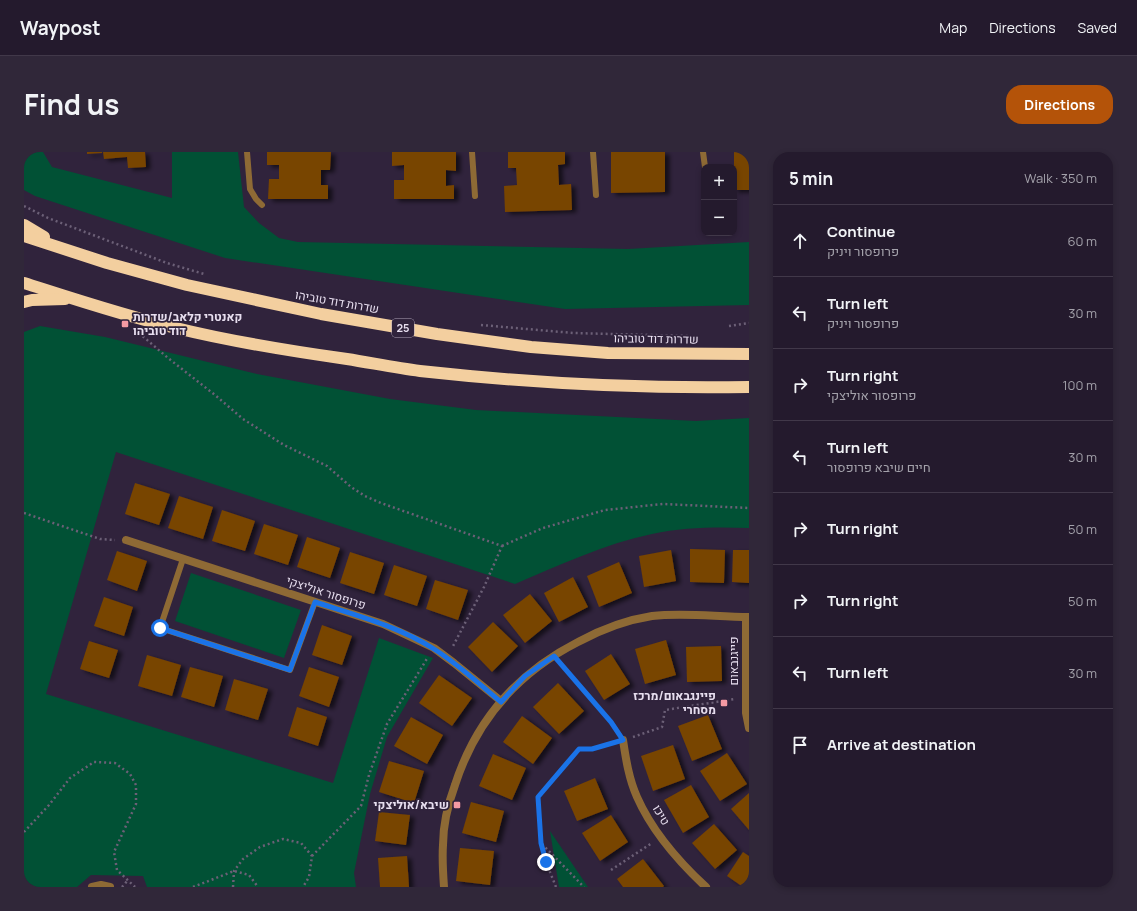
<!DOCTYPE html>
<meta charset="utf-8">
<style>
body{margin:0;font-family:Manrope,Heebo,sans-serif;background:#302739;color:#f1f3f6}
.controls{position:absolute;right:12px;top:12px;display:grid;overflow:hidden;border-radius:8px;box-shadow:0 2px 6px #0003}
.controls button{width:36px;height:36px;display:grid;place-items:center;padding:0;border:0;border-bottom:1px solid #413849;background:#241a2d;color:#f1f3f6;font:20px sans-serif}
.stop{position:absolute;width:12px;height:12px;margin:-9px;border:3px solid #1a73e8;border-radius:50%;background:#fff}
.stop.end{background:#1a73e8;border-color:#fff;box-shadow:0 1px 4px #0008}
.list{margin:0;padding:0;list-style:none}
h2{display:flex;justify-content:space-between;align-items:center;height:52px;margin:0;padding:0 16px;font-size:17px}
h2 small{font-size:13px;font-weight:400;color:#a3a1aa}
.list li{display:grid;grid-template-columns:26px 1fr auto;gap:12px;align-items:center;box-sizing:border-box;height:72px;padding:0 16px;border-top:1px solid #413849}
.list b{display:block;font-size:15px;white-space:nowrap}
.list p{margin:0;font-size:13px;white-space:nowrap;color:#a3a1aa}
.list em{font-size:13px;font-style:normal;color:#a3a1aa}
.icon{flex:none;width:22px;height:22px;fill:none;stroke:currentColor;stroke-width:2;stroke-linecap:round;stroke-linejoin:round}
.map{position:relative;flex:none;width:725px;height:735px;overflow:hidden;border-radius:16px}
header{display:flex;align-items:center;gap:24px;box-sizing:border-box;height:56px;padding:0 20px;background:#241a2d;border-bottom:1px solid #413849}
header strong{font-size:19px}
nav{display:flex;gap:22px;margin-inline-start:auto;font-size:14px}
.intro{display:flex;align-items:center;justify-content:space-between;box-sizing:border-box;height:96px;padding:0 24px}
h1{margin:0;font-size:28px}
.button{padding:10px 18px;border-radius:16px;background:#b45309;color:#fff;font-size:14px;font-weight:700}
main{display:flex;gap:24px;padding:0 24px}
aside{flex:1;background:#241a2d;border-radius:16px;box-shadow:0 2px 6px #0003}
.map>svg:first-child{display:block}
.green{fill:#015135}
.building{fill:#784400;filter:url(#shadow)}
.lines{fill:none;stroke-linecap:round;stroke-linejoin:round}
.path{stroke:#6c6077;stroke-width:2.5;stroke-dasharray:2 3;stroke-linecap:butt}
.lane{stroke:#8e6a35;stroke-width:6}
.street{stroke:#8e6a35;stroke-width:8}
.highway{stroke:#f3cf9f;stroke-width:12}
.route{stroke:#1a73e8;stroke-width:5}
.poi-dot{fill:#f49aa3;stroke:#30233c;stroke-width:1.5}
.labels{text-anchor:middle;stroke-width:3.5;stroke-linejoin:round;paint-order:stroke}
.shield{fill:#30233c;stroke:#b0a6b9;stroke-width:1}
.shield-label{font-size:11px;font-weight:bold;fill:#e7deef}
.street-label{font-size:12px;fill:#e7deef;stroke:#30233c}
.poi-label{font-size:12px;font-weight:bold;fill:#e7deef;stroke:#30233c;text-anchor:end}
</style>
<header>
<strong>Waypost</strong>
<nav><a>Map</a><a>Directions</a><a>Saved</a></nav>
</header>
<div class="intro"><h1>Find us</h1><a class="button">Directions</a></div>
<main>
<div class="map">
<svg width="725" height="735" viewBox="0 0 725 735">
<defs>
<filter id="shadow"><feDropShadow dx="4.5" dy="2.5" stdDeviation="2" flood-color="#0009"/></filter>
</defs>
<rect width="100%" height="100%" fill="#30233c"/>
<g class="green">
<polygon points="0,0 19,0 28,15 148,46 148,0 214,0 220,55 235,71 255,86 274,90 604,97 725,90 725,153 541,157 201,106 11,44 0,38"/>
<path d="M 16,174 L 81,185 L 233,222 L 366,247 L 452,258 L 672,269 L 725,266 L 725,376 C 693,375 660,375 628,382 C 580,392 536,413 491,432 L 92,300 L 22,542 L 309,631 L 355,486 L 409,506 L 363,585 L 346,642 L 330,721 L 332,735 L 123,735 L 119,724 L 67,723 L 53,735 L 0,735 L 0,180 Z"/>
<polygon points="167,421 277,458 260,506 151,469"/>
<polygon points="526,679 564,735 535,735"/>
</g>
<g class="building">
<polygon points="63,0 78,0 78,1 63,2"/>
<polygon points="79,0 121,0 122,15 104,16 103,5 80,7"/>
<polygon points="243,0 307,0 306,18 297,18 297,33 304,33 304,47 244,47 245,27 255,27 255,13 243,13"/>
<polygon points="368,0 432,0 432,19 422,18 422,34 430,33 430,47 370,47 370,28 380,28 380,13 368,14"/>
<polygon points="484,0 541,0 541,12 534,13 535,33 547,32 548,58 481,60 480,34 493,33 492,16 484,16"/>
<polygon points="587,0 641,0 641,40 587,41"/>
<rect x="710" y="0" width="15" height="38"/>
<polygon points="111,331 146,342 135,373 101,362"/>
<polygon points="155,344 189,355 179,387 144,376"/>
<polygon points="198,358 231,369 221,399 188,389"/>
<polygon points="240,372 274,383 264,413 230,402"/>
<polygon points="283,385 316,396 306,426 273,415"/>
<polygon points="666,397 701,398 700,431 666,430"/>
<polygon points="647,398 652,429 620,435 615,404"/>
<polygon points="709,398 725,398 725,431 708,430"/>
<polygon points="93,399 123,409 113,439 83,428"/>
<polygon points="326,400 360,411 350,442 316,431"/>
<polygon points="595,410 608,441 575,455 563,424"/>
<polygon points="370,413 403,424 393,454 360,443"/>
<polygon points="549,425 564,455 535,470 520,441"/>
<polygon points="411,428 444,438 434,468 402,457"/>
<polygon points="506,442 528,469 501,491 479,463"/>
<polygon points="80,445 109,455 100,484 70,474"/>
<polygon points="469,470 494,494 468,520 444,495"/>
<polygon points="298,473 328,484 318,513 288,503"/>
<polygon points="642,488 652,523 621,532 611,497"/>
<polygon points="65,489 94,498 85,526 56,517"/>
<polygon points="697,494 698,529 663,530 662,495"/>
<polygon points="587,502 606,532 580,548 561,519"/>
<polygon points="123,503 157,513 148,544 114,534"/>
<polygon points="166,515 199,524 190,555 157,545"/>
<polygon points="285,515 315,525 305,555 275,544"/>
<polygon points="415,523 448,546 428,574 395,551"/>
<polygon points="210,527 244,537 234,568 201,558"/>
<polygon points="534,531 560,559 535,582 509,555"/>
<polygon points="273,555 303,565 294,594 264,584"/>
<polygon points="684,563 698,597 668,609 654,574"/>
<polygon points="498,564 528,586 509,612 479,590"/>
<polygon points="387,565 419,583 403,612 370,594"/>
<polygon points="649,593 661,627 629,639 617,604"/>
<polygon points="703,601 723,632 696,649 676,619"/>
<polygon points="469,602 502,616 488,648 455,634"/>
<polygon points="365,609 400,619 390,651 355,640"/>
<polygon points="571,626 584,657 553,669 540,639"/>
<polygon points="667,633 685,665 659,681 640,648"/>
<polygon points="725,641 725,678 707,657"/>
<polygon points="447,650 480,659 472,690 438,681"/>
<polygon points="355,660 386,663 382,693 351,689"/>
<polygon points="587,663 604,690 576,709 558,681"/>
<polygon points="690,672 713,698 691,717 668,691"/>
<polygon points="436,696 470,699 466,733 432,729"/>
<polygon points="719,700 725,704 725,735 719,735 703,724"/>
<polygon points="383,704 385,735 356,735 354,706"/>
<polygon points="619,707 640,734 639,735 599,735 593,727"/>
</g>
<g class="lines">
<g class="path">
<polyline points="0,54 24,66 143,111 180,122"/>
<polyline points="457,173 549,181 666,184"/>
<polyline points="705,174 725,171"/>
<polyline points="115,181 144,206 191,243 219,267 260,293 303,314 327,335 341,344 357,351 478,394 460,435 428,496"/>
<polyline points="0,361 76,387 91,388"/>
<polyline points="478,394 519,376 581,358 639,352 725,356"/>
<polyline points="536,512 587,570 593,580"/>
<polyline points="609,585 638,575 641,558 711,547"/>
<polyline points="0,680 25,653 46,626 70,610 91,611 106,622 112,633 112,652 90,700 93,718 111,735"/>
<polyline points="518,692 560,735"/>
<polyline points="288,704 337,654 345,623 363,572 404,505"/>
<polyline points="587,718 628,691"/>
<polyline points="98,735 104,728"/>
<polyline points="169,735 210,719 225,723 234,735"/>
<polyline points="209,735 210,719 219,707 236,695 259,687 277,691 288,704 285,725 279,735"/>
<polyline points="532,735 522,710 517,691 514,645 555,597 568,597 589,591"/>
</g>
<g class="lane">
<polyline points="223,0 226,37 232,47 238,53"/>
<polyline points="448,0 451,44"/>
<polyline points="569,0 572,43"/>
<polyline points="679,0 681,15"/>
<polyline points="159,407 136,476 266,518 291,450"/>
</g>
<g class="street">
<polyline points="102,388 359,472 410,496 430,511 477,549"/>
<polyline points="722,465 722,561 725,576"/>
<path d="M 599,588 C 602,608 605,627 613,645 C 628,679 655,710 682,735"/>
<polyline points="68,735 77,733 86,735"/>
<path d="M 420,735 C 419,721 418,707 419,693 C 419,672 424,652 431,633 C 452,568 493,521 554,490 C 576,478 602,468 628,464 C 660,460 693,465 725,465"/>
</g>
<g class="highway">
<polyline points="0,73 20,85"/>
<polyline points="0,84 83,111 163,133 297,162 413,182 507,195 584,201 725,202"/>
<path d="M 0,131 C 50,147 101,164 152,176 C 209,190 266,199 323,207 C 348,211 372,216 396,219 C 506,231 615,237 725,235"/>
<polyline points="0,150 8,148 41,147"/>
</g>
</g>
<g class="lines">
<path class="route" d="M 136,476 L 266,518 L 291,450 C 331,463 374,474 410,497 C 434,512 455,532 477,550 L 501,524 L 530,504 L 587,570 L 599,588 L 568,597 L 555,597 L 514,645 L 517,691 L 522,710"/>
</g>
<g class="poi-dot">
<rect x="97" y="168" width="8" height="8" rx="2"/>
<rect x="696" y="547" width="8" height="8" rx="2"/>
<rect x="429" y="649" width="8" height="8" rx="2"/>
</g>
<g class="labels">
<rect class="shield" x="368" y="167" width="22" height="18" rx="3"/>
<g class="shield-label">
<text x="379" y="180">25</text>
</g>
<g class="street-label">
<text transform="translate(313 150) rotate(10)" y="4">שדרות דוד טוביהו</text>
<text transform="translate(632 187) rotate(1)" y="4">שדרות דוד טוביהו</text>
<text transform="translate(302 441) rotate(18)" y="4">פרופסור אוליצקי</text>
<text transform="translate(710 509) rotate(-90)" y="4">פייגנבאום</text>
<text transform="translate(637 663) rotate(59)" y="4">טיכו</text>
</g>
<g class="poi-label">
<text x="109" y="169" text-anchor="start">קאנטרי קלאב/שדרות<tspan x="109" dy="14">דוד טוביהו</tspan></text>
<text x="692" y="548">פיינגבאום/מרכז<tspan x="692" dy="14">מסחרי</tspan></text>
<text x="425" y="657">שיבא/אוליצקי</text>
</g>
</g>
</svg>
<div class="controls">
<button>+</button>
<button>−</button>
</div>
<div class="stop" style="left:136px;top:476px"></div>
<div class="stop end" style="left:522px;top:710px"></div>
</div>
<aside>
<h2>5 min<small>Walk · 350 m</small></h2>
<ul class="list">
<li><svg class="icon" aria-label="ahead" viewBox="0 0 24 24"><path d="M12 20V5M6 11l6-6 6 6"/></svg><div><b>Continue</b><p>פרופסור ויניק</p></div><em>60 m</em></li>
<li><svg class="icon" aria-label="left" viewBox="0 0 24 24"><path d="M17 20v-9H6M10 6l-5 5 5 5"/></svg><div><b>Turn left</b><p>פרופסור ויניק</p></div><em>30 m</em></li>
<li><svg class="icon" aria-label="right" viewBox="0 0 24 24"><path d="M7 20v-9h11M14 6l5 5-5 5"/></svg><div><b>Turn right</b><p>פרופסור אוליצקי</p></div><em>100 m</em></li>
<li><svg class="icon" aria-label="left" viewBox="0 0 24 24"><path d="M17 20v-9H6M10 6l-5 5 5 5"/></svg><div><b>Turn left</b><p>חיים שיבא פרופסור</p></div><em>30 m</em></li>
<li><svg class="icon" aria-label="right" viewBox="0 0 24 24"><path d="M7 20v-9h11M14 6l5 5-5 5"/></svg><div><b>Turn right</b></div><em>50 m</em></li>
<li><svg class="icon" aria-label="right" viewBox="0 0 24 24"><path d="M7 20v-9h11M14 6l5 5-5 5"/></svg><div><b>Turn right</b></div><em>50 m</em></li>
<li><svg class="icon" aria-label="left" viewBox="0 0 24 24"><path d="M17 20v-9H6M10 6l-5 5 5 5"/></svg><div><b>Turn left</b></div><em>30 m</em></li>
<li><svg class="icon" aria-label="arrive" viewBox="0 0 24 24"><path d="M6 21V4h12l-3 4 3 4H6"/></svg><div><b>Arrive at destination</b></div></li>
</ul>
</aside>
</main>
